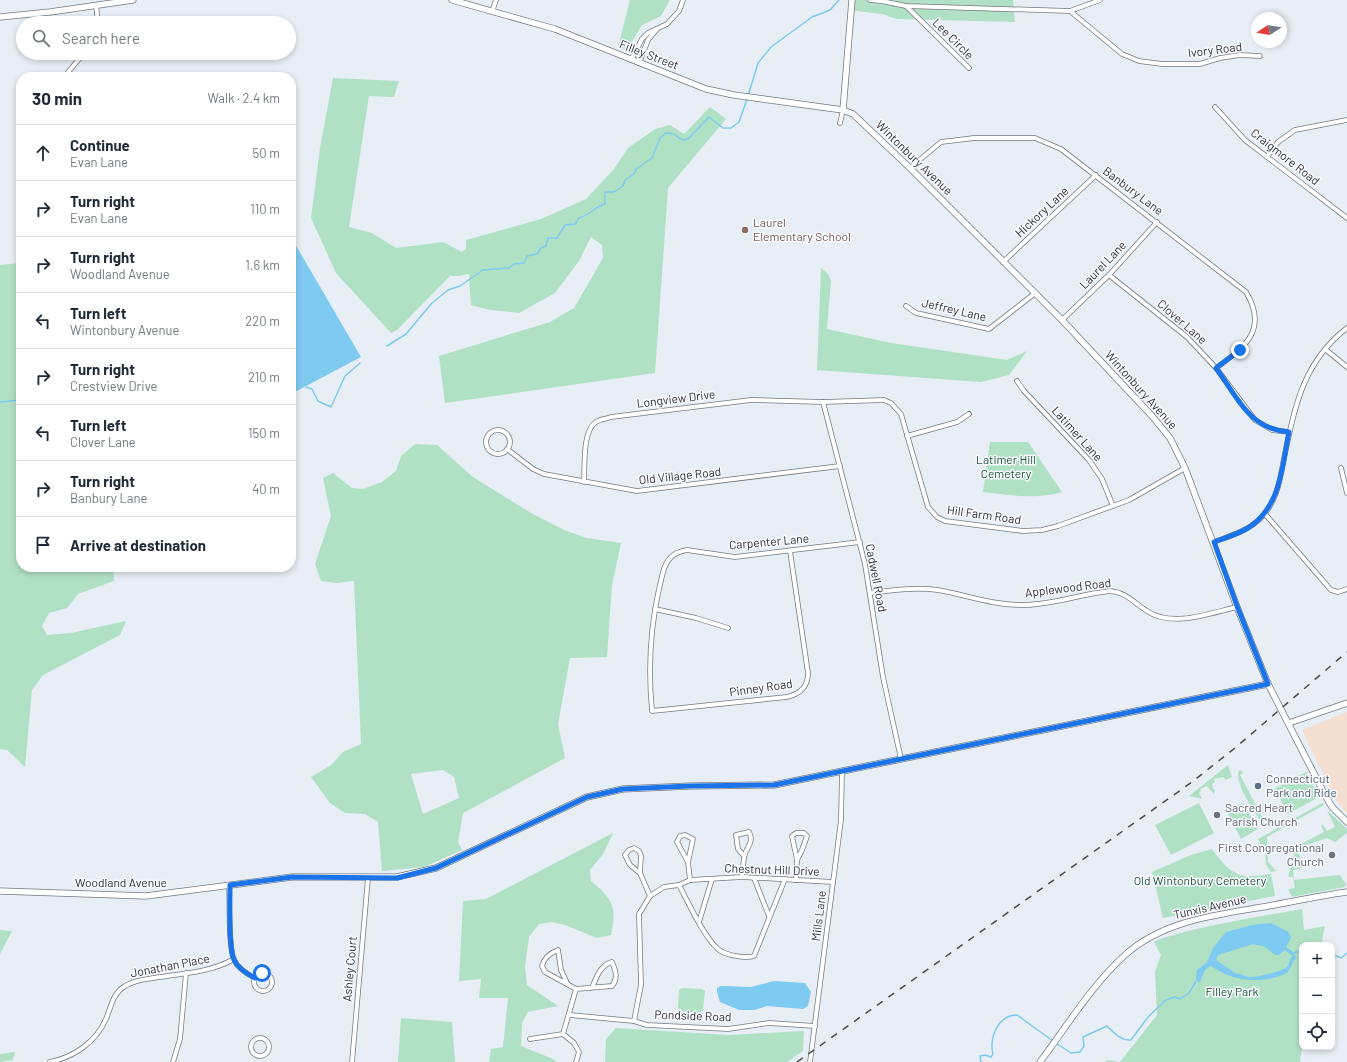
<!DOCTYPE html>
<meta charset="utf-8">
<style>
body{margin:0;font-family:Barlow,sans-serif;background:#f2f2f3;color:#1f2937}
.controls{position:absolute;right:12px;bottom:12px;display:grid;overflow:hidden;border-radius:8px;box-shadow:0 2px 6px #0003}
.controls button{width:36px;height:36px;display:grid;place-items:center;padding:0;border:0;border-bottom:1px solid #e0e1e3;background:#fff;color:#1f2937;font:20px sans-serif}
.compass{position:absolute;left:1251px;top:12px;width:36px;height:36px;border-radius:50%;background:#fff;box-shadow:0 2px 6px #0003;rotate:258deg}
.stop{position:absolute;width:12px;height:12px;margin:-9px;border:3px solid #1a73e8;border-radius:50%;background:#fff}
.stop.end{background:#1a73e8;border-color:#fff;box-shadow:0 1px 4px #0008}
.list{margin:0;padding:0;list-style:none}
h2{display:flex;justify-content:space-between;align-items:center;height:52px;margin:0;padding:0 16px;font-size:17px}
h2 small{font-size:13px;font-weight:400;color:#747a83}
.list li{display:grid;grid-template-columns:26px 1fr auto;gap:12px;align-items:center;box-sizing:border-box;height:56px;padding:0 16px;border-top:1px solid #e0e1e3}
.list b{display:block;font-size:15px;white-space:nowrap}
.list p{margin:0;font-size:13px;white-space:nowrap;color:#747a83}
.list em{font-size:13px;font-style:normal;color:#747a83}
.icon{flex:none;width:22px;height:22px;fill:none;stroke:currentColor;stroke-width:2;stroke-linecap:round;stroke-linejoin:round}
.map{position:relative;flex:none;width:1347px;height:1062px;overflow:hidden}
.search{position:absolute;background:#fff;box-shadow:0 2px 6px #0003;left:16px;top:16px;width:280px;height:44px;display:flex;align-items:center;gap:10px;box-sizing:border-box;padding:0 14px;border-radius:22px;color:#747a83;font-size:15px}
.panel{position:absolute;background:#fff;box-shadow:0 2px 6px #0003;left:16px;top:72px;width:280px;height:500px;border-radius:16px}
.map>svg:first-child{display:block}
.commercial{fill:#f5ded2}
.green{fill:#b0e1c5;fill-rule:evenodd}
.water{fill:#7fcaf0;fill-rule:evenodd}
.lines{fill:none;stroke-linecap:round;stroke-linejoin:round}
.stream{stroke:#7fcaf0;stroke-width:1.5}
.street-casing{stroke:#747a81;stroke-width:5.5}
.secondary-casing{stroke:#747a81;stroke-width:7}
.street{stroke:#fff;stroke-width:4}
.secondary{stroke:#fff;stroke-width:5.5}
.rail{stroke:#494b4f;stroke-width:1.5;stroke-dasharray:7 7;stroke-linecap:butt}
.route{stroke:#1a73e8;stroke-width:5}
.education-dot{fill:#8d6e63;stroke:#f8fafe;stroke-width:1.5}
.service-dot{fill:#5c6f8a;stroke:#f8fafe;stroke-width:1.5}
.worship-dot{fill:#6b7280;stroke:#f8fafe;stroke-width:1.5}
.labels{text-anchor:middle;stroke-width:3;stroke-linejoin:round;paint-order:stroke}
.street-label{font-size:12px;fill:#313336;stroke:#f8fafe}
.education-label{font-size:12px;fill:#785e54;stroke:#f8fafe;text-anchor:start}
.park-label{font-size:12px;fill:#1e553a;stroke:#f8fafe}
.service-label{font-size:12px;fill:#4e5e75;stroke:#f8fafe;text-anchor:start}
.worship-label{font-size:12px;fill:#5b616d;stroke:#f8fafe;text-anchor:start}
</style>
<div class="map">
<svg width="1347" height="1062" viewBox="0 0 1347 1062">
<rect width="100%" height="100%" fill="#e7eef5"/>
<polygon class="commercial" points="1347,712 1347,813 1335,799 1302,730"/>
<g class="green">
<polygon points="630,0 670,0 661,16 642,25 627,50 618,47"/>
<polygon points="849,0 1013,0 1015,22 897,19 882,14 848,10"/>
<polygon points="333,78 399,81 394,97 369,96 349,227 372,233 396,248 443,242 462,252 466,249 466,240 541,219 586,199 614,169 628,148 655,129 670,125 684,134 710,107 726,119 668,188 655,373 445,403 439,356 550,322 574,308 603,258 602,245 591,237 579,261 555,293 519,313 490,310 471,305 469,274 459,276 450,276 397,330 391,333 336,273 311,218 320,148"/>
<polygon points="21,263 21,567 113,567 114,581 78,594 67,608 49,613 42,626 47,635 71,633 126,621 120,635 43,675 32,690 25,767 7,750 0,749 0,265"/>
<polygon points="821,268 828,274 831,281 827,329 891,343 1007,360 1027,351 1009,375 981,382 817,370"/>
<path d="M 990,442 L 1028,442 L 1062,492 C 1036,500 1010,495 983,492 Z"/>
<path d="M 415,444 L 437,445 L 473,477 L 531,513 L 564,530 L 587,538 L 621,543 L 612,585 L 607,657 L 570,658 L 558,724 L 565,758 L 463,813 L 458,842 L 462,850 L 424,867 L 382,871 L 378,822 L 365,814 L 345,813 L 330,803 L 311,777 L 331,765 L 343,752 L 361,744 L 354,581 L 337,583 L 321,581 L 315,564 L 331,516 L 323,478 L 333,473 L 352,488 L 363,489 L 382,482 L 396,471 L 401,456 ZM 443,770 L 454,777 L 459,798 L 423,814 L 411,774 Z"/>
<polygon points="1228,765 1232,777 1225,780 1224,777 1214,779 1215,782 1212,784 1213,789 1215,790 1214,794 1207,786 1200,789 1201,791 1199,793 1202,799 1189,796"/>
<path d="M 1239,770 L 1241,770 L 1243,773 L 1240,775 L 1265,823 L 1268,822 L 1268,825 L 1262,823 C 1255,813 1233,781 1239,770 Z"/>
<polygon points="1306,772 1319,797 1288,814 1284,813 1283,812 1286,810 1277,793 1274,794 1274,789"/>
<polygon points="1199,803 1214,833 1171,855 1155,825"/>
<polygon points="1243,803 1258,829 1241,839 1226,810"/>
<polygon points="1322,803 1324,805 1267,837 1268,862 1276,871 1271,872 1266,865 1265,854 1258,839"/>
<polygon points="1327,810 1347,829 1347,833 1335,842 1327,838 1304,846 1299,852 1302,868 1293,870 1294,880 1339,875 1339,874 1346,884 1345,887 1292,897 1288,889 1295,888 1293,877 1288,877 1292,862 1296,862 1296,858 1293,858 1295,847 1324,832 1321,826 1323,825 1327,831 1335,827"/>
<path d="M 613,833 L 603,854 L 590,870 L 591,881 C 613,899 617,907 611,935 L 597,938 L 565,925 L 552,922 L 539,924 L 529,937 L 525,966 L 527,985 L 558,1006 L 528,1012 L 522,1023 L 521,1046 L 553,1059 L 557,1062 L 489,1062 L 491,1049 L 503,1047 L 508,998 L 479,998 L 481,979 L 459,981 L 463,901 L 486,899 Z"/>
<path d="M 1212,849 C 1232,876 1238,879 1271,874 L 1275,896 L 1163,918 L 1152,872 L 1191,855 Z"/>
<path d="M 1302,909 L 1304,930 L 1325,926 L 1321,945 L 1302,945 L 1302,1047 L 1300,1062 L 1105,1062 L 1107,1060 L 1120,1062 L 1157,1015 L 1155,972 L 1161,955 L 1154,942 L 1157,940 C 1204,925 1253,918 1302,909 Z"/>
<polygon points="0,930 12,931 0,954"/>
<polygon points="682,988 702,989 705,991 703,1010 700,1013 681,1011 678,1008 679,990"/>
<polygon points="401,1018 452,1022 455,1062 398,1062"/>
<polygon points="616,1028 728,1035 804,1031 803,1051 787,1062 605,1062 606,1039"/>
<polygon points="15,1052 13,1060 0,1062 0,1054"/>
</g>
<g class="water">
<polygon points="291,237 361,357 291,394"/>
<path d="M 1271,923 L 1289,932 L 1291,938 L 1286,947 L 1292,951 L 1296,957 L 1288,972 C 1272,982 1246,982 1230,976 C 1223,974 1217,969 1210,966 L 1205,970 L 1200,982 L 1198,982 L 1196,978 L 1197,970 L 1207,962 L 1213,948 L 1226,932 L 1252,925 ZM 1253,944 L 1265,947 L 1275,955 L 1279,955 L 1285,950 L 1292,956 C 1290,959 1289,964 1287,967 C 1284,971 1254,978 1248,977 C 1243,976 1241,973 1237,974 L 1216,960 L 1218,955 Z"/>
<polygon points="774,981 805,983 811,992 808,1006 803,1009 767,1006 754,1010 739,1010 720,1002 717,992 717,988 721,986 751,987"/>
</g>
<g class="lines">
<g class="stream">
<polyline points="748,96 758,63 771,47 812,17 830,10 839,0"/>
<path d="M 387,346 L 406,334 L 432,303 L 448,290 L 460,286 L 483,270 L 509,268 L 514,264 L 524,263 L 527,256 L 537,254 L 541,248 L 546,246 L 548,238 L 557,238 L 565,225 L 575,224 L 579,218 C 590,215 593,208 605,204 L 605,192 L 614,192 L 623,186 L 625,180 L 634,174 L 636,169 L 652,158 L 660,138 L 666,133 L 674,134 L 682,140 L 688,139 L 709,117 L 723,128 L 731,128 L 739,122 L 747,99"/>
<polyline points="306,387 312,389 318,401 331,407 345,376 360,363"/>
<polyline points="0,402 21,400"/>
<polyline points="1294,953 1302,950"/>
<polyline points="1332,954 1341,958 1347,953"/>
<path d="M 1056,1043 L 1071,1053 L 1080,1052 L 1084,1046 L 1083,1037 L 1107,1026 C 1114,1033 1121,1041 1131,1040 L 1148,1017 L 1166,1000 L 1175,997 L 1180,999 L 1189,993 L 1198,978"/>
<path d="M 981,1062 L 980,1056 L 985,1055 L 991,1057 L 993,1054 C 989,1038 998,1015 1017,1015 L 1053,1041"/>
</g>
<defs>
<g id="street">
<polyline points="870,0 882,1 906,6 1070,11 1100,0"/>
<polyline points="96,5 98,23"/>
<polyline points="906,6 969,68"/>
<polyline points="1070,11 1122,54 1139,61 1162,64 1200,64 1220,58 1240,55 1260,56"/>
<polyline points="492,12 496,0"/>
<polyline points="631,60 642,39 648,33 667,24 679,11 683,0"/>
<polyline points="639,63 648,40 657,29"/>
<polyline points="64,77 84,53"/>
<polyline points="1215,107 1245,140 1347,218"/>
<polyline points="840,123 843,110"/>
<polyline points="1267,157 1278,142 1295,130 1347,120"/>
<path d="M 910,168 L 941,142 L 974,138 L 1035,138 L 1061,149 L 1246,292 C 1269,330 1244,348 1216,368"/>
<polyline points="1003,262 1096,175"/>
<polyline points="1109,275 1187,337 1216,368 1255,420 1272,430 1289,432"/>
<polyline points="906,306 916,313 989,329 1034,294"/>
<polyline points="1062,320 1109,275 1157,222"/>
<polyline points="1325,349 1347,367"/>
<polyline points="1017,381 1024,391 1089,460 1102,479 1113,506"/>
<polyline points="823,402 865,564 883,677 901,759"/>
<circle cx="498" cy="442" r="12"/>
<polyline points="907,436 957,422 969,414"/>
<polyline points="507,449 533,469 544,474 637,491 840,466"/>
<polyline points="1341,468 1347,493"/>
<path d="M 584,482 C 585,467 582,431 596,422 C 600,419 606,419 611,417 L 751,400 L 823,402 L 884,400 L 891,403 L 901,414 L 928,507 L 937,517 L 945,521 L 1023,531 L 1042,530 L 1058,526 L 1129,500 L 1185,468"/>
<polyline points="1265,514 1331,590 1338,592 1347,589"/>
<path d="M 1214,542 C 1230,536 1247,531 1260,519 C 1277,502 1280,480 1284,458 C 1295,406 1303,362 1347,328"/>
<path d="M 790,551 L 808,673 C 808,687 800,694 787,697 L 652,711 C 648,669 650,629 659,589 C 662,578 663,565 671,557 C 675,553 681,551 687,550 L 735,557 L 860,542"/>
<path d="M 870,593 C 893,590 915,587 938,590 C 966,595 992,605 1022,605 C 1052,605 1080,594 1110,591 C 1126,592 1134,603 1147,611 C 1172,628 1210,613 1237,607"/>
<polyline points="655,609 696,618 728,628"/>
<polyline points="688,862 677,842 680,836 685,835 693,839 688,862 690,880"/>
<polyline points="640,873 630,865 625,855 629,850 634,848 639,851 641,856 640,873 650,896"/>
<path d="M 742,877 C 743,871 743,864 744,858 C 745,848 755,843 749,832 L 736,835 L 738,849 L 744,856"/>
<polyline points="754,878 769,916"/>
<polyline points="796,880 797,860 792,836 796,833 804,833 807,836 802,850 797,860"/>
<path d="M 229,885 C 230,902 228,946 234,960 C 238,968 247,974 255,978"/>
<path d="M 679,885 C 688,902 704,937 718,949 C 724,955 746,959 754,956 L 785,879"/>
<polyline points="699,922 712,879"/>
<circle cx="263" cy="982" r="9"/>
<path d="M 567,983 L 561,970 L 558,950 C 550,953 544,958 542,966 L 545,972 L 576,989"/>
<polyline points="570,1015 634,1021 647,1025 728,1029 769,1023 815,1026"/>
<polyline points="634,1021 641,985 639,914 650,896 664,887 679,885 690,880 742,877 833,882"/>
<path d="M 563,1034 L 576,989 L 612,986 C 618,979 616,971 612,962 C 600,965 596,978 592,988"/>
<circle cx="260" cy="1047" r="9"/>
<polyline points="530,1039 563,1034 574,1043 579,1052 576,1062"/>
<path d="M 50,1062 C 74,1057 96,1042 106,1019 C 111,1007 113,993 125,986 C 136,979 149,979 160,977 C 186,973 211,972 234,959"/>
<polyline points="173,1062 180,1039 186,973"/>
<polyline points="352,1062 368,878"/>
<polyline points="810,1062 841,820 842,772"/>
</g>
<g id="secondary">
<polyline points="452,0 555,29 706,89 734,95 843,110 853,114 910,168 1062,320 1152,416 1170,438 1185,468 1237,607 1268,684 1326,797 1332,807 1347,822"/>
<polyline points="0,17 50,12 133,0"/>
<polyline points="843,110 852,0"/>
<polyline points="1289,723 1347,703"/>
<polyline points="0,891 146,896 292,877 397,877 436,868 587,797 623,789 690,786 774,785 1268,684"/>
<path d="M 1040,1062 C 1067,1026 1091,986 1125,955 C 1163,921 1215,915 1263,907 C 1291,902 1319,896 1347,892"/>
</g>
</defs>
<use href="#street" class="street-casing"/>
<use href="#secondary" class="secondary-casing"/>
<use href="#street" class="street"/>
<use href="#secondary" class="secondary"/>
<polyline class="rail" points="797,1062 1192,782 1235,748 1347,652"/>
</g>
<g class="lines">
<path class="route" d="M 262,973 L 255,978 C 247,974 238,968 234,960 C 228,946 230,902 230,885 L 292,877 L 397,878 L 436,868 L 587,797 L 623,789 L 690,786 L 774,785 L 1268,684 L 1237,606 L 1214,542 C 1225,538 1238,534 1248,528 C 1281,507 1282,467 1289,432 C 1249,429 1238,398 1216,368 L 1240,350"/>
</g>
<circle class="education-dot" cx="745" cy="230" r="4"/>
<circle class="service-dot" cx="1258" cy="786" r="4"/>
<g class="worship-dot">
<circle cx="1217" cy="815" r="4"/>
<circle cx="1332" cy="855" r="4"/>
</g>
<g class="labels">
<g class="street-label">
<text transform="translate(953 39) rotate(45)" y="4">Lee Circle</text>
<text transform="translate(1215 50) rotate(-7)" y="4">Ivory Road</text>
<text transform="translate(649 55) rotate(21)" y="4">Filley Street</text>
<text transform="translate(1285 157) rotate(38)" y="4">Craigmore Road</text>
<text transform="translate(914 158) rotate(44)" y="4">Wintonbury Avenue</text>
<text transform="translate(1133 191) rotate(37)" y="4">Banbury Lane</text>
<text transform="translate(1042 212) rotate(-43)" y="4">Hickory Lane</text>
<text transform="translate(1103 265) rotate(-46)" y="4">Laurel Lane</text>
<text transform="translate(954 310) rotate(13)" y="4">Jeffrey Lane</text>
<text transform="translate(1182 322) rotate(41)" y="4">Clover Lane</text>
<text transform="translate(1141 390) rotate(48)" y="4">Wintonbury Avenue</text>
<text transform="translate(676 399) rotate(-7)" y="4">Longview Drive</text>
<text transform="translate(1077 434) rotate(48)" y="4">Latimer Lane</text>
<text transform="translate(680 476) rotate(-6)" y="4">Old Village Road</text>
<text transform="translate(984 515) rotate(8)" y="4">Hill Farm Road</text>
<text transform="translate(769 542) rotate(-5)" y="4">Carpenter Lane</text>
<text transform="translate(876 578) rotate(79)" y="4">Cadwell Road</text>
<text transform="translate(1068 588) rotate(-7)" y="4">Applewood Road</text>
<text transform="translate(761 688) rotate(-8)" y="4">Pinney Road</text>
<text transform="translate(772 870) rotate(2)" y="4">Chestnut Hill Drive</text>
<text x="121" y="887">Woodland Avenue</text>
<text transform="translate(1210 907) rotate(-13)" y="4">Tunxis Avenue</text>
<text transform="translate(819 916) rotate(-83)" y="4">Mills Lane</text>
<text transform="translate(170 966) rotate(-11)" y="4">Jonathan Place</text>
<text transform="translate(350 969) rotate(-85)" y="4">Ashley Court</text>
<text transform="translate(693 1016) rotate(2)" y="4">Pondside Road</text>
</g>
<g class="education-label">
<text x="753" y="227">Laurel<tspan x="753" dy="14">Elementary School</tspan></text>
</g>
<g class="park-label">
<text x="1006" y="464">Latimer Hill<tspan x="1006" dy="14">Cemetery</tspan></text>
<text x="1200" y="885">Old Wintonbury Cemetery</text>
<text x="1232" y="996">Filley Park</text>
</g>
<g class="service-label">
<text x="1266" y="783">Connecticut<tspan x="1266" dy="14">Park and Ride</tspan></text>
</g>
<g class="worship-label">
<text x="1225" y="812">Sacred Heart<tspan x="1225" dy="14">Parish Church</tspan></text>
<text x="1324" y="852" text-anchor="end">First Congregational<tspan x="1324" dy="14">Church</tspan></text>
</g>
</g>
</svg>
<div class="controls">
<button>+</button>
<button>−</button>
<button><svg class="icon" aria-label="locate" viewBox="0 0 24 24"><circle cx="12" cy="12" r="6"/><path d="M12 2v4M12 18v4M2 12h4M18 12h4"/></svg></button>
</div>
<svg class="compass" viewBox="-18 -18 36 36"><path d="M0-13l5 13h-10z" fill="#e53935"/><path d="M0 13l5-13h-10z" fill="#747a83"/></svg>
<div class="stop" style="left:262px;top:973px"></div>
<div class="stop end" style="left:1240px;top:350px"></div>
<div class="search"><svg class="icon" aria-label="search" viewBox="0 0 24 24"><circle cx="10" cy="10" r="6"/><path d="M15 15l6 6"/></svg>Search here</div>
<section class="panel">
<h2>30 min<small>Walk · 2.4 km</small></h2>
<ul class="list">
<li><svg class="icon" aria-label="ahead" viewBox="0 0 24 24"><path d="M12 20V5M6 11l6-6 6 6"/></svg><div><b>Continue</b><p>Evan Lane</p></div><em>50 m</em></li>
<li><svg class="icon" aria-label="right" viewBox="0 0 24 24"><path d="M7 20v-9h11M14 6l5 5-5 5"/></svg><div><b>Turn right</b><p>Evan Lane</p></div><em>110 m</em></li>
<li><svg class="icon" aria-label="right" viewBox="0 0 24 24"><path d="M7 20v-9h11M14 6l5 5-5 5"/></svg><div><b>Turn right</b><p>Woodland Avenue</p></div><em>1.6 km</em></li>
<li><svg class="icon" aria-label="left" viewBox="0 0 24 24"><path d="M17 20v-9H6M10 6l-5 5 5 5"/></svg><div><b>Turn left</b><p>Wintonbury Avenue</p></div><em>220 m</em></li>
<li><svg class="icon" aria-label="right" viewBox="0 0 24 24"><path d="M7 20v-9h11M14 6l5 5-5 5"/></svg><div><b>Turn right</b><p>Crestview Drive</p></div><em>210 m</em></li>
<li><svg class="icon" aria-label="left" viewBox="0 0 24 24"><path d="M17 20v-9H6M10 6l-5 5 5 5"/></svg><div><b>Turn left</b><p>Clover Lane</p></div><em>150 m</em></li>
<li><svg class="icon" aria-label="right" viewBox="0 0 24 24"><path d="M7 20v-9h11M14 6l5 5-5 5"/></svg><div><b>Turn right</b><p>Banbury Lane</p></div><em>40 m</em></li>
<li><svg class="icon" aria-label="arrive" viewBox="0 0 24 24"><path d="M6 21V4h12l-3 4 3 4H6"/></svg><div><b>Arrive at destination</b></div></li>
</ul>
</section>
</div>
